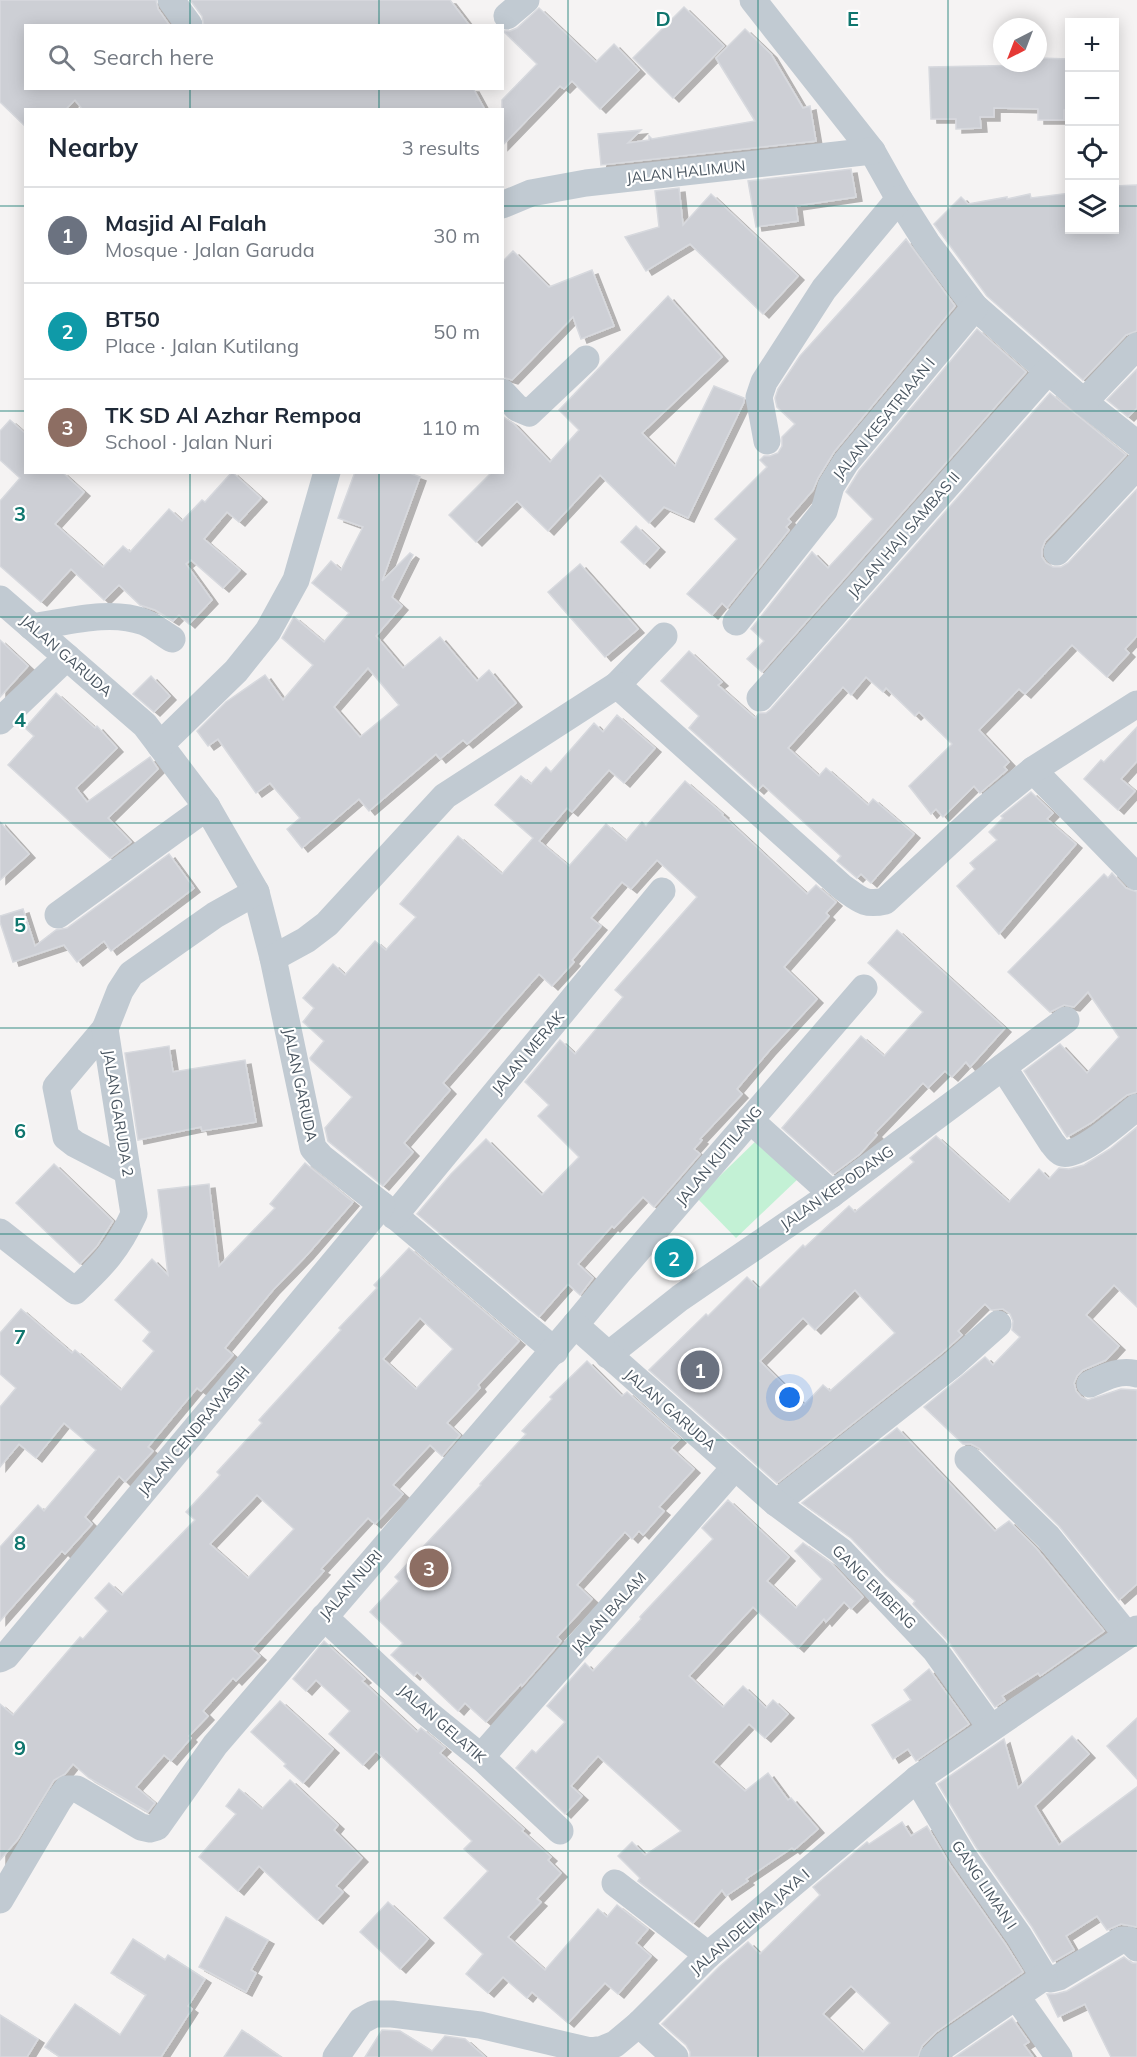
<!DOCTYPE html>
<meta charset="utf-8">
<style>
body{margin:0;font-family:Mulish,sans-serif;background:#f6f6f7;color:#1f2937}
.controls{position:absolute;right:18px;top:18px;display:grid;overflow:hidden;border-radius:0px;box-shadow:0 3px 15px #0003}
.controls button{width:54px;height:54px;display:grid;place-items:center;padding:0;border:0;border-bottom:2px solid #e0e1e3;background:#fff;color:#1f2937;font:30px sans-serif}
.compass{position:absolute;left:993px;top:18px;width:54px;height:54px;border-radius:50%;background:#fff;box-shadow:0 3px 15px #0003;rotate:222deg}
.you{position:absolute;left:790px;top:1398px;width:21px;height:21px;margin:-15px;border:4px solid #fff;border-radius:50%;background:#1a73e8;box-shadow:0 0 0 9px #1a73e833}
.badge{display:grid;place-items:center;width:39px;height:39px;border-radius:50%;background:#1a73e8;color:#fff;font-size:20px;font-weight:700}
.pin{position:absolute;translate:-50% -50%;border:3px solid #fff;box-shadow:0 2px 6px #0006}
.list{margin:0;padding:0;list-style:none}
h2{display:flex;justify-content:space-between;align-items:center;height:78px;margin:0;padding:0 24px;font-size:26px}
h2 small{font-size:20px;font-weight:400;color:#747a83}
.list li{display:grid;grid-template-columns:39px 1fr auto;gap:18px;align-items:center;box-sizing:border-box;height:96px;padding:0 24px;border-top:2px solid #e0e1e3}
.list b{display:block;font-size:22px;white-space:nowrap}
.list p{margin:0;font-size:20px;white-space:nowrap;color:#747a83}
.list em{font-size:20px;font-style:normal;color:#747a83}
.icon{flex:none;width:33px;height:33px;fill:none;stroke:currentColor;stroke-width:2;stroke-linecap:round;stroke-linejoin:round}
.map{position:relative;flex:none;width:1137px;height:2057px;overflow:hidden}
.search{position:absolute;background:#fff;box-shadow:0 3px 15px #0003;left:24px;top:24px;width:480px;height:66px;display:flex;align-items:center;gap:15px;box-sizing:border-box;padding:0 21px;border-radius:0px;color:#747a83;font-size:22px}
.panel{position:absolute;background:#fff;box-shadow:0 3px 15px #0003;left:24px;top:108px;width:480px;height:366px;border-radius:0px}
.map>svg:first-child{display:block}
.green{fill:#c3f1d5}
.building{fill:#cdcfd5;stroke:#d7d9de;stroke-width:1.5;fill-rule:evenodd;filter:url(#shadow)}
.lines{fill:none;stroke-linecap:round;stroke-linejoin:round}
.minor{stroke:#c1cad2;stroke-width:27}
.grid{fill:none;stroke:#0f766e;stroke-width:1.5;stroke-opacity:0.55}
.labels{text-anchor:middle;stroke-width:4.5;stroke-linejoin:round;paint-order:stroke}
.street-label{font-size:15px;fill:#4a5661;stroke:#fff}
.grid-label{font-size:20px;text-anchor:middle;font-weight:bold;fill:#0f766e;stroke:#fff;stroke-width:4.5;stroke-linejoin:round;paint-order:stroke}
</style>
<div class="map">
<svg width="1137" height="2057" viewBox="0 0 1137 2057">
<defs>
<filter id="shadow"><feDropShadow dx="6" dy="4" stdDeviation="0" flood-color="#0004"/></filter>
</defs>
<rect width="100%" height="100%" fill="#f5f3f3"/>
<polygon class="green" points="761,1136 800,1177 736,1238 697,1198"/>
<g class="building">
<polygon points="0,0 156,0 158,9 170,26 26,26 26,88 473,88 485,110 83,110 75,100 65,110 26,110 26,127 0,102"/>
<polygon points="190,0 450,0 470,26 204,26 202,16"/>
<polygon points="684,7 724,46 673,98 633,58"/>
<polygon points="539,8 596,62 614,44 639,70 600,109 572,81 564,89 560,86 502,146 502,100 537,64 503,31 510,31 517,28"/>
<polygon points="745,29 771,54 803,108 810,106 816,141 601,165 598,134 641,130 628,143 649,140 649,136 652,139 755,121 716,58"/>
<polygon points="1038,58 1070,59 1070,110 1064,110 1064,120 1038,120 1038,109 994,108 994,117 980,117 981,128 956,129 956,119 931,119 929,67 1025,65 1025,63 1038,63"/>
<polygon points="851,169 856,197 796,206 798,221 756,227 748,181"/>
<polygon points="1137,185 1137,331 1126,335 1083,380 987,296 934,224 961,197 968,204 1007,197 1007,199 1030,194 1031,198 1070,193 1070,230 1114,230 1114,186"/>
<polygon points="679,188 683,225 711,194 798,276 763,314 690,244 646,271 625,237 659,227 655,191"/>
<polygon points="906,239 955,306 834,452 818,478 813,490 788,519 791,522 786,527 789,530 727,608 722,603 712,615 687,594 737,539 715,519 767,467 760,460 764,456 770,456 778,453 782,446 782,437 795,424 777,407 775,398 778,389 800,356"/>
<polygon points="513,251 549,287 592,270 614,326 581,339 573,317 512,380 502,377 502,262"/>
<polygon points="668,296 722,357 642,433 675,466 714,386 744,398 744,402 688,518 664,507 649,523 600,475 548,531 517,501 476,542 449,515 492,472 502,472 502,416 513,423 550,462 579,430 559,410"/>
<polygon points="977,329 1026,372 762,672 747,659 764,641 751,629 812,552 828,568 873,519 846,492 859,471"/>
<polygon points="1137,369 1137,408 1128,417 1107,400"/>
<polygon points="1050,393 1126,455 1045,541 1042,549 1042,557 1046,563 1053,567 1061,567 1068,563 1137,489 1137,636 1125,649 1129,653 1107,677 1072,645 1025,694 1019,689 979,730 1009,762 1004,767 1007,770 980,793 974,786 943,817 936,809 931,814 909,786 952,744 919,712 915,716 886,688 883,692 866,677 851,695 843,687 788,748 819,776 826,768 868,805 873,799 914,834 871,883 861,874 857,878 837,861 841,856 763,785 758,790 689,728 699,716 661,681 689,651 722,682 718,685 755,718 759,713 766,713 771,709"/>
<polygon points="10,420 26,434 26,472 62,472 84,492 55,524 103,567 123,546 130,552 169,509 182,521 202,500 205,502 232,472 261,498 239,522 227,512 204,539 240,570 223,588 191,560 186,564 212,600 189,624 179,615 173,621 155,610 140,605 119,585 104,600 71,569 41,602 0,566 0,501 20,478 0,460 0,431"/>
<path d="M 355,472 L 407,472 L 420,477 L 382,581 L 410,553 L 413,555 L 392,597 L 402,606 L 376,636 L 403,668 L 440,637 L 477,681 L 489,670 L 516,703 L 467,744 L 463,740 L 440,759 L 436,754 L 369,811 L 359,799 L 302,848 L 287,829 L 300,818 L 270,783 L 256,793 L 218,739 L 208,746 L 197,731 L 226,702 L 265,675 L 283,700 L 313,665 L 282,638 L 294,617 L 324,642 L 349,613 L 312,583 L 331,561 L 341,570 L 363,527 L 338,518 ZM 368,668 L 399,705 L 360,737 L 334,707 Z"/>
<polygon points="636,526 659,548 644,564 621,542"/>
<polygon points="580,564 638,629 605,657 548,592"/>
<polygon points="0,640 28,666 0,697"/>
<polygon points="151,676 170,696 154,712 133,694"/>
<polygon points="56,693 95,728 97,726 117,748 76,788 87,802 150,757 158,769 108,818 131,842 110,858 8,765 34,736 25,728"/>
<polygon points="617,715 655,748 624,783 609,770 572,812 567,808 539,841 569,866 606,824 626,841 642,822 646,826 685,781 723,814 722,815 807,894 816,885 836,902 826,913 829,916 784,967 817,999 769,1051 737,1089 742,1094 700,1139 702,1140 694,1149 700,1154 675,1183 654,1207 643,1197 614,1228 612,1226 578,1264 593,1278 580,1295 568,1284 539,1317 417,1214 451,1174 486,1139 542,1195 579,1157 538,1116 549,1105 525,1082 560,1040 575,1054 623,997 615,990 697,897 657,860 631,889 622,882 591,918 601,926 572,960 574,962 552,986 539,974 443,1083 450,1090 404,1143 413,1152 383,1186 328,1141 325,1128 352,1097 311,1060 310,1058 324,1041 303,1022 314,1008 303,998 333,964 345,975 375,941 386,950 416,917 400,904 458,836 502,874 533,838 495,805 521,776 531,784 546,767 551,772 594,723 603,732"/>
<polygon points="1137,727 1137,761 1121,779 1135,791 1118,810 1084,779 1101,760 1104,762"/>
<polygon points="1031,792 1053,813 1047,819 1076,844 999,934 957,886 975,869 970,863 997,840 989,832 1003,818 1001,816"/>
<polygon points="0,822 29,854 0,880"/>
<polygon points="169,854 194,888 111,951 104,941 77,962 64,945 13,962 0,922 0,916 23,909 35,946 56,930 67,928"/>
<polygon points="1112,873 1126,888 1137,892 1137,1092 1127,1095 1091,1123 1067,1137 1024,1071 1060,1044 1087,1073 1119,1037 1088,992 1074,1007 1064,1005 1050,1012 1008,972 1104,874 1108,878"/>
<polygon points="897,930 1005,1028 970,1067 966,1062 952,1077 945,1071 928,1088 923,1083 875,1133 877,1135 860,1154 833,1174 782,1128 861,1036 884,1056 923,1012 868,963"/>
<polygon points="169,1046 173,1072 245,1060 256,1122 202,1131 201,1127 138,1140 125,1053"/>
<path d="M 1137,1127 L 1137,1307 L 1114,1285 L 1086,1315 L 1119,1346 L 1106,1360 L 1083,1370 L 1077,1376 L 1074,1383 L 1076,1391 L 1081,1397 L 1088,1400 L 1121,1389 L 1137,1390 L 1137,1584 L 1119,1600 L 1059,1526 L 979,1448 L 971,1444 L 963,1444 L 924,1407 L 985,1357 L 993,1365 L 1020,1337 L 1012,1330 L 1013,1321 L 1010,1314 L 1003,1309 L 991,1310 L 985,1304 L 958,1331 L 962,1335 L 942,1353 L 777,1483 L 649,1370 L 706,1314 L 708,1316 L 747,1277 L 759,1289 L 803,1245 L 805,1247 L 849,1206 L 855,1212 L 914,1162 L 910,1158 L 936,1136 L 1009,1202 L 1039,1169 L 1049,1179 L 1059,1168 L 1069,1169 L 1084,1165 L 1110,1149 ZM 855,1290 L 895,1333 L 830,1391 L 823,1385 L 804,1405 L 760,1361 L 803,1318 L 815,1330 Z"/>
<polygon points="305,1163 353,1202 307,1255 273,1290 225,1348 233,1355 201,1391 197,1388 148,1447 153,1451 125,1482 119,1476 85,1517 92,1524 65,1554 62,1551 0,1621 0,1547 38,1505 44,1511 96,1450 64,1423 36,1458 19,1444 0,1467 0,1407 16,1388 0,1374 0,1333 21,1309 72,1353 75,1350 121,1390 154,1351 143,1341 150,1332 115,1300 152,1259 168,1275 158,1190 209,1184 219,1266 275,1208 270,1204"/>
<polygon points="54,1164 113,1221 97,1246 80,1264 16,1203"/>
<path d="M 409,1248 L 519,1341 L 478,1385 L 480,1388 L 447,1423 L 460,1435 L 442,1456 L 430,1445 L 393,1485 L 403,1494 L 375,1524 L 368,1518 L 321,1569 L 324,1571 L 252,1649 L 260,1656 L 236,1681 L 233,1678 L 203,1711 L 208,1716 L 189,1736 L 191,1738 L 171,1761 L 164,1755 L 136,1787 L 155,1803 L 148,1812 L 89,1778 L 73,1764 L 65,1774 L 54,1780 L 18,1839 L 0,1860 L 0,1704 L 13,1715 L 80,1637 L 83,1639 L 108,1611 L 95,1598 L 109,1583 L 122,1595 L 195,1520 L 186,1512 L 220,1475 L 217,1472 L 262,1423 L 259,1420 L 341,1330 L 339,1328 L 377,1288 L 374,1285 ZM 420,1318 L 453,1349 L 416,1389 L 383,1359 ZM 257,1495 L 294,1529 L 248,1578 L 210,1544 Z"/>
<polygon points="587,1361 622,1396 627,1392 680,1439 671,1448 694,1469 659,1507 664,1511 643,1535 639,1531 632,1539 625,1532 577,1585 592,1599 557,1637 561,1641 522,1686 521,1684 486,1722 465,1703 458,1711 417,1672 414,1676 391,1655 403,1643 370,1612 399,1581 395,1577 481,1485 480,1484 526,1434 522,1431 552,1399 550,1397"/>
<polygon points="897,1428 995,1531 1009,1521 1036,1548 1104,1631 1040,1676 1038,1673 1002,1696 1005,1700 995,1707 948,1641 913,1604 915,1601 886,1575 851,1538 802,1503"/>
<polygon points="728,1500 789,1557 767,1581 796,1608 822,1579 795,1551 803,1543 831,1563 863,1597 851,1609 844,1602 826,1622 824,1619 798,1648 753,1607 689,1676 723,1707 743,1686 766,1708 773,1700 788,1714 765,1738 749,1724 713,1762 745,1791 768,1773 788,1800 791,1798 818,1829 794,1850 792,1848 746,1879 748,1881 726,1896 722,1890 693,1923 638,1881 640,1878 618,1856 632,1842 645,1855 681,1831 598,1756 571,1786 582,1796 565,1814 516,1768 532,1750 536,1753 565,1722 547,1706 585,1663 593,1671 641,1619 640,1617 713,1539 702,1528"/>
<polygon points="324,1641 365,1679 362,1681 417,1732 421,1728 445,1748 440,1753 524,1829 522,1831 551,1857 548,1860 561,1873 537,1899 541,1902 508,1937 545,1970 598,1909 607,1917 617,1905 648,1929 636,1943 651,1956 618,1994 605,1983 568,2023 532,1992 527,1998 503,1977 488,1993 466,1974 483,1954 444,1918 488,1871 464,1849 472,1841 376,1751 363,1765 329,1734 350,1711 316,1680 306,1691 293,1679"/>
<polygon points="929,1669 969,1724 916,1761 908,1749 893,1759 872,1725 911,1700 904,1690"/>
<polygon points="280,1701 333,1749 303,1783 284,1766 286,1764 251,1732"/>
<polygon points="1137,1718 1137,1779 1107,1746"/>
<polygon points="1072,1736 1089,1754 1035,1806 1059,1845 1137,1787 1137,1927 1121,1924 1107,1930 1097,1916 1066,1936 1074,1950 1053,1962 1032,1927 976,1847 938,1784 1004,1739 1018,1788"/>
<polygon points="290,1780 338,1825 334,1830 362,1858 336,1886 343,1892 317,1920 259,1866 238,1891 199,1857 236,1814 226,1806 239,1789 262,1809"/>
<path d="M 902,1822 L 911,1836 L 927,1826 L 950,1865 L 1006,1945 L 1023,1972 L 936,2032 L 922,2046 L 918,2057 L 690,2057 L 690,2052 L 686,2045 L 662,2024 L 719,1967 L 748,1942 L 760,1954 L 820,1895 L 813,1887 L 867,1842 L 869,1844 ZM 851,1986 L 890,2023 L 863,2052 L 823,2014 Z"/>
<polygon points="388,1902 428,1939 400,1969 360,1932"/>
<polygon points="226,1917 268,1940 251,1970 256,1973 246,1992 199,1967"/>
<polygon points="133,1939 165,1960 168,1955 205,1979 188,2006 192,2009 161,2057 60,2057 45,2047 75,2004 120,2035 146,1995 111,1973"/>
<polygon points="1124,1957 1132,1963 1137,1963 1137,2057 1111,2057 1085,2004 1058,2017 1047,1994 1055,1994 1067,1991"/>
<polygon points="0,2015 38,2039 27,2057 0,2057"/>
<polygon points="1012,2018 1029,2042 1024,2045 1033,2057 955,2057"/>
<polygon points="242,2030 281,2057 224,2057"/>
<polygon points="382,2030 400,2031 432,2051 445,2036 465,2039 485,2057 365,2057"/>
</g>
<g class="lines">
<g class="minor">
<polyline points="171,0 189,25"/>
<polyline points="753,0 872,151 899,199 927,243 975,307 1084,402 1137,444"/>
<polyline points="507,16 526,0"/>
<polyline points="502,205 531,193 586,183 872,151"/>
<polyline points="502,392 517,408 529,413 586,359"/>
<polyline points="1084,402 1137,346"/>
<polyline points="767,441 759,397 764,382 824,289 899,199"/>
<polyline points="1057,552 1137,466"/>
<polyline points="0,599 145,725 207,807 256,892 273,958 313,1148 321,1157 382,1205 555,1351"/>
<polyline points="736,622 824,511 831,486 846,462 975,307"/>
<path d="M 32,627 C 67,622 110,609 144,622 C 154,626 163,634 172,639"/>
<polyline points="617,685 664,636"/>
<polyline points="760,698 1048,371"/>
<polyline points="0,721 67,657"/>
<polyline points="160,745 236,671 268,631 296,580 327,472"/>
<polyline points="1033,770 1137,877"/>
<polyline points="58,915 207,807"/>
<path d="M 273,958 L 306,940 L 327,924 L 445,796 L 617,685 L 842,887 C 859,899 864,906 885,901 L 985,809 L 1033,770 L 1137,704"/>
<polyline points="105,1029 56,1087 66,1137 75,1144 127,1171"/>
<path d="M 1003,1067 L 1052,1143 C 1055,1146 1057,1151 1062,1153 C 1078,1159 1124,1117 1137,1107"/>
<polyline points="750,1120 832,1194"/>
<polyline points="394,1216 662,891"/>
<path d="M 0,1232 L 75,1291 C 103,1265 118,1249 134,1214 L 105,1029 L 120,991 L 131,974 L 215,915 L 256,892"/>
<polyline points="575,1325 619,1272 864,988"/>
<polyline points="608,1355 680,1298 832,1194 1066,1020"/>
<path d="M 1090,1384 C 1105,1377 1120,1369 1137,1374"/>
<polyline points="968,1459 1048,1537 1127,1635"/>
<polyline points="776,1503 952,1365 998,1324"/>
<polyline points="324,1617 427,1713 481,1757 560,1831"/>
<polyline points="0,1659 6,1656 382,1205"/>
<polyline points="481,1757 735,1467"/>
<polyline points="917,1779 963,1856 1019,1936 1044,1977 1051,1979 1059,1977 1121,1940 1129,1940 1137,1948"/>
<polyline points="615,1883 708,1955"/>
<polyline points="0,1900 59,1800 67,1789 77,1789 141,1827 150,1829 157,1827 215,1745 575,1325 776,1503 841,1551 935,1650 991,1728"/>
<polyline points="1016,1996 1059,2057"/>
<polyline points="639,2024 675,2057"/>
<polyline points="336,2057 361,2021 374,2014 392,2014 480,2025 590,2051 603,2049 615,2044 639,2024 708,1955 917,1779 1137,1629"/>
<polyline points="933,2057 945,2045 1044,1977"/>
</g>
</g>
<path class="grid" d="M 190,0 L 190,26M 379,0 L 379,26M 568,0 L 568,2057M 758,0 L 758,2057M 948,0 L 948,2057M 190,88 L 190,110M 379,88 L 379,110M 0,206 L 26,206M 502,206 L 1070,206M 1114,206 L 1137,206M 0,411 L 26,411M 502,411 L 1137,411M 190,472 L 190,2057M 379,472 L 379,2057M 0,617 L 1137,617M 0,823 L 1137,823M 0,1028 L 1137,1028M 0,1234 L 1137,1234M 0,1440 L 1137,1440M 0,1646 L 1137,1646M 0,1851 L 1137,1851"/>
<g class="labels">
<g class="street-label">
<text transform="translate(686 172) rotate(-6)" y="5">JALAN HALIMUN</text>
<text transform="translate(884 419) rotate(-51)" y="5">JALAN KESATRIAAN I</text>
<text transform="translate(904 535) rotate(-49)" y="5">JALAN HAJI SAMBAS II</text>
<text transform="translate(66 656) rotate(41)" y="5">JALAN GARUDA</text>
<text transform="translate(528 1053) rotate(-50)" y="5">JALAN MERAK</text>
<text transform="translate(300 1085) rotate(78)" y="5">JALAN GARUDA</text>
<text transform="translate(118 1113) rotate(81)" y="5">JALAN GARUDA 2</text>
<text transform="translate(719 1156) rotate(-50)" y="5">JALAN KUTILANG</text>
<text transform="translate(837 1188) rotate(-35)" y="5">JALAN KEPODANG</text>
<text transform="translate(670 1410) rotate(41)" y="5">JALAN GARUDA</text>
<text transform="translate(194 1431) rotate(-50)" y="5">JALAN CENDRAWASIH</text>
<text transform="translate(351 1585) rotate(-49)" y="5">JALAN NURI</text>
<text transform="translate(874 1587) rotate(45)" y="5">GANG EMBENG</text>
<text transform="translate(609 1613) rotate(-48)" y="5">JALAN BALAM</text>
<text transform="translate(442 1724) rotate(41)" y="5">JALAN GELATIK</text>
<text transform="translate(984 1885) rotate(56)" y="5">GANG LIMAN I</text>
<text transform="translate(750 1922) rotate(-41)" y="5">JALAN DELIMA JAYA I</text>
</g>
</g>
<g class="grid-label">
<text x="663" y="26">D</text>
<text x="853" y="26">E</text>
<text x="20" y="521">3</text>
<text x="20" y="727">4</text>
<text x="20" y="932">5</text>
<text x="20" y="1138">6</text>
<text x="20" y="1344">7</text>
<text x="20" y="1550">8</text>
<text x="20" y="1755">9</text>
</g>
</svg>
<div class="controls">
<button>+</button>
<button>−</button>
<button><svg class="icon" aria-label="locate" viewBox="0 0 24 24"><circle cx="12" cy="12" r="6"/><path d="M12 2v4M12 18v4M2 12h4M18 12h4"/></svg></button>
<button><svg class="icon" aria-label="layers" viewBox="0 0 24 24"><path d="M12 4l9 5-9 5-9-5zM3 14l9 5 9-5"/></svg></button>
</div>
<svg class="compass" viewBox="-18 -18 36 36"><path d="M0-13l5 13h-10z" fill="#e53935"/><path d="M0 13l5-13h-10z" fill="#747a83"/></svg>
<div class="you"></div>
<div class="pin badge" style="left:700px;top:1370px;background:#6b7280">1</div>
<div class="pin badge" style="left:674px;top:1258px;background:#0f9aa8">2</div>
<div class="pin badge" style="left:429px;top:1568px;background:#8d6e63">3</div>
<div class="search"><svg class="icon" aria-label="search" viewBox="0 0 24 24"><circle cx="10" cy="10" r="6"/><path d="M15 15l6 6"/></svg>Search here</div>
<section class="panel">
<h2>Nearby<small>3 results</small></h2>
<ul class="list">
<li><span class="badge" style="background:#6b7280">1</span><div><b>Masjid Al Falah</b><p>Mosque · Jalan Garuda</p></div><em>30 m</em></li>
<li><span class="badge" style="background:#0f9aa8">2</span><div><b>BT50</b><p>Place · Jalan Kutilang</p></div><em>50 m</em></li>
<li><span class="badge" style="background:#8d6e63">3</span><div><b>TK SD Al Azhar Rempoa</b><p>School · Jalan Nuri</p></div><em>110 m</em></li>
</ul>
</section>
</div>
